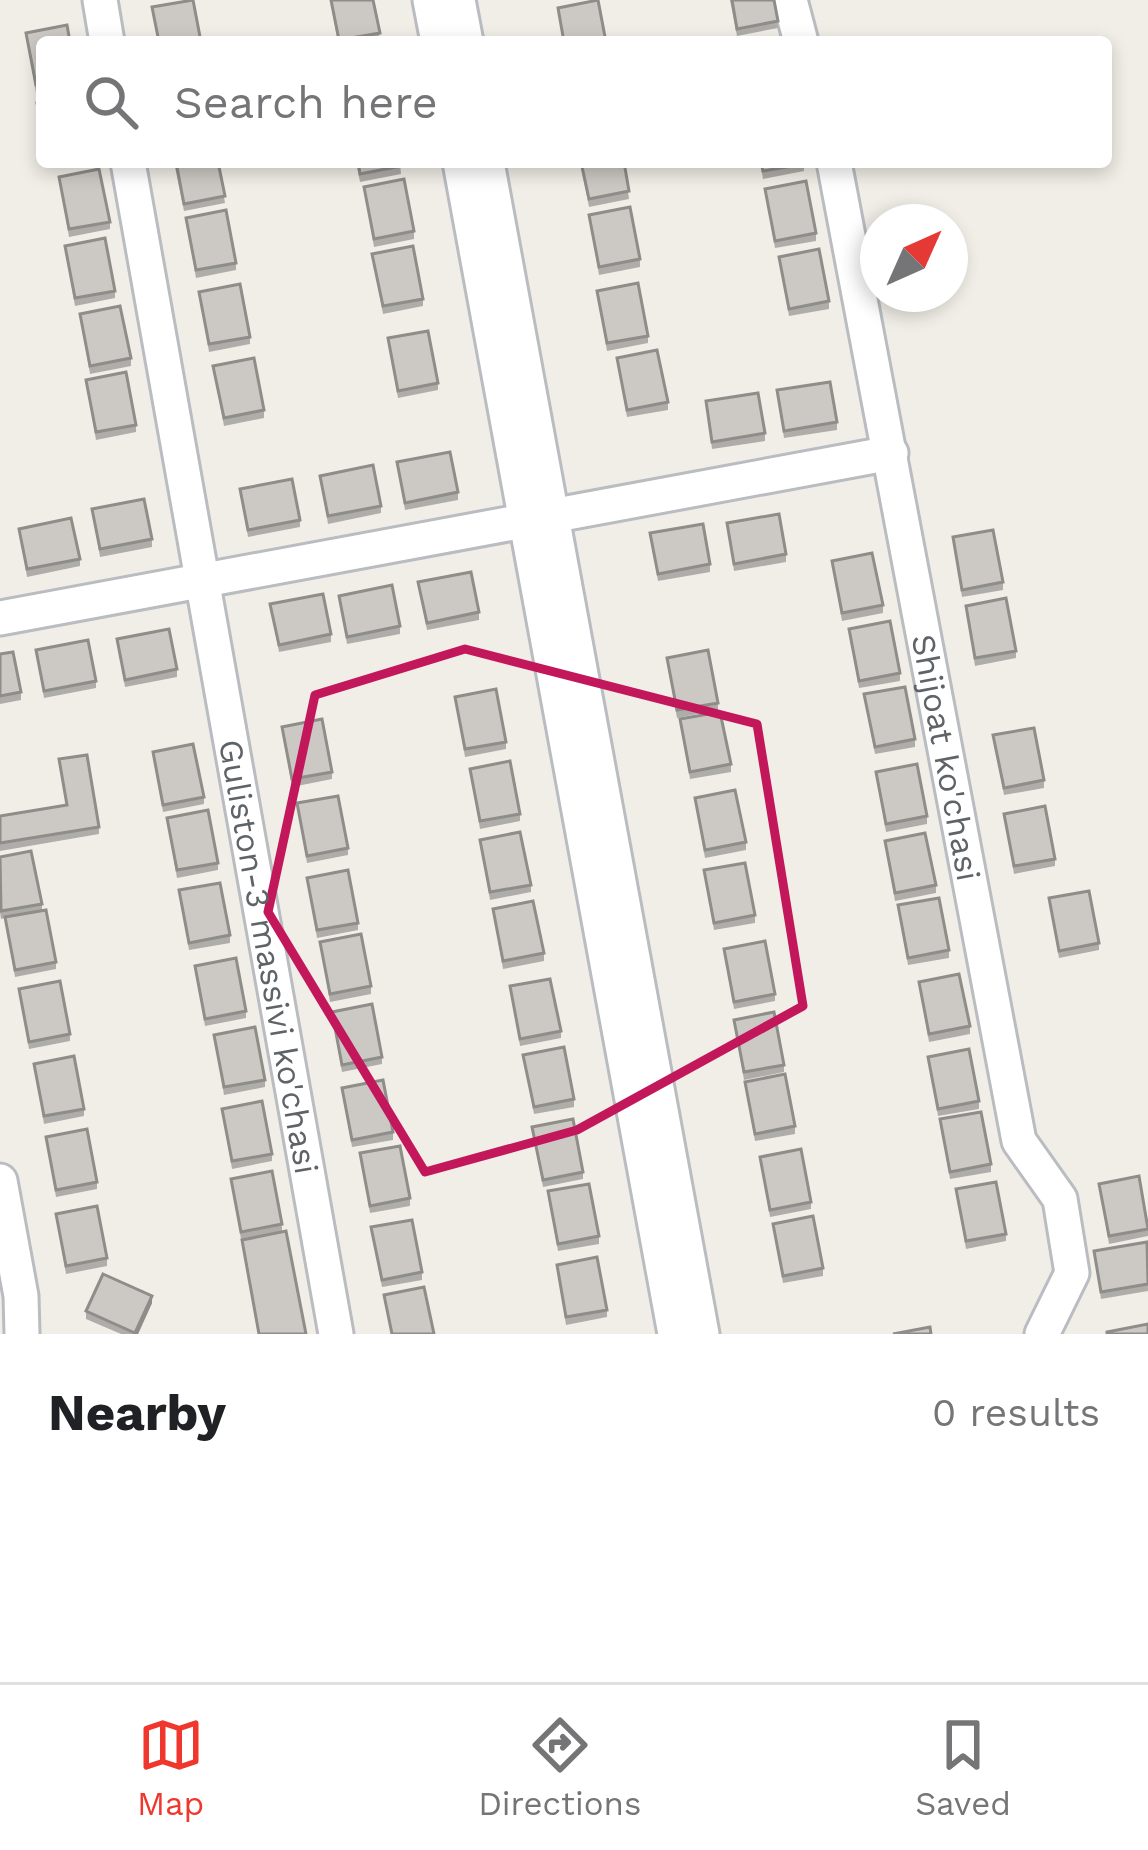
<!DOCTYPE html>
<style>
body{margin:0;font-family:"Work Sans",sans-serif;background:#f6f6f6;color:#202124}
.compass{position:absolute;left:860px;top:204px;width:108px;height:108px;border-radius:50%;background:#fff;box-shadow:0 6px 18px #0003;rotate:45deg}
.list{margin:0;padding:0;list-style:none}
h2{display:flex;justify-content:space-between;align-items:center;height:156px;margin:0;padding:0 48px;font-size:51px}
h2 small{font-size:39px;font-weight:400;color:#757577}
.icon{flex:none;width:66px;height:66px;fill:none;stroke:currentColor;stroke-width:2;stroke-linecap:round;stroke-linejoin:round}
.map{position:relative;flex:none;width:1148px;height:1334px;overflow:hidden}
.search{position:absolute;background:#fff;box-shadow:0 6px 18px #0003;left:36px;right:36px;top:36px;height:132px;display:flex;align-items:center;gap:30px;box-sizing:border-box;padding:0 42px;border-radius:12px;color:#757577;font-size:45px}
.sheet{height:348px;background:#fff}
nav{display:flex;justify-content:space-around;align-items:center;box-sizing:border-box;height:168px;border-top:3px solid #e0e0e0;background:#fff;font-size:33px;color:#757577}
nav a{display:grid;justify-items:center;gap:6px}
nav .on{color:#f0372e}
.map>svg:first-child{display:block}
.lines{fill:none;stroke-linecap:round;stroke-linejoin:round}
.minor-casing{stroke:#b9bcc1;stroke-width:39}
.minor{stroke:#fff;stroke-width:33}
.wall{fill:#afada9}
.shaded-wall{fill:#8f8d89}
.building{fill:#ccc9c4;stroke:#8f8d89;stroke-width:3}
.marked{fill:none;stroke:#c2185b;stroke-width:9;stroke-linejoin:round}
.labels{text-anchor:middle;stroke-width:12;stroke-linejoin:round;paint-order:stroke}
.street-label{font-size:33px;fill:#5e6368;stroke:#fff}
</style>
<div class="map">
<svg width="1148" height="1334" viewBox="0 0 1148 1334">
<rect width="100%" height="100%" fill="#f1eee7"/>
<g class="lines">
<defs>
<g id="minor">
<polyline points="100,0 107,42"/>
<polyline points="430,0 438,42"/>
<polyline points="458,0 466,42"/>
<polyline points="790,0 801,42"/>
<path id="s1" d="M 128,162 L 336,1334"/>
<polyline points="460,162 675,1334"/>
<polyline points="487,162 702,1334"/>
<path id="s2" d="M 834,162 L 1019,1141 L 1060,1199 L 1072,1273 L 1042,1334"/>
<polyline points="0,618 891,453"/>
<polyline points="0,1181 21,1296 22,1334"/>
</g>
</defs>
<use href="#minor" class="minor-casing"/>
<use href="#minor" class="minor"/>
</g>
<g class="wall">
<polygon points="330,0 373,0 380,40 338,42"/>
<polygon points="730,0 774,0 778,28 737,36"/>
<polygon points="26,33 42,42 42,92 36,93"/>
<polygon points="174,162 218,162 225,203 184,211"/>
<polygon points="356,162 400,162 401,174 360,182"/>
<polygon points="580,162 624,162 629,199 589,207"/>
<polygon points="760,162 804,162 804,171 763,179"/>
<polygon points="59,177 110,222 110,229 69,237"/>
<polygon points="364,187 414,231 414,239 374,247"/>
<polygon points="765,189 816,233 816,241 775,248"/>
<polygon points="589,215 640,259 640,267 599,275"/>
<polygon points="186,218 236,263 236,270 196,278"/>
<polygon points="65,246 115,291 115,298 75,306"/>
<polygon points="372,254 423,299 423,306 383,314"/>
<polygon points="779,257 829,301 829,309 789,316"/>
<polygon points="597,291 648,336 648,343 607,351"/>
<polygon points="199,292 250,337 250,344 209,352"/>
<polygon points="80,314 131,358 131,366 90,374"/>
<polygon points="388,338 438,383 438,390 398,398"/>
<polygon points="617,358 668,402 668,410 627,417"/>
<polygon points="213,366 264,410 264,418 224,426"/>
<polygon points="86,380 136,425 136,432 96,440"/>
<polygon points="777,390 837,422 837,430 784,438"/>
<polygon points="706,401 765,433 765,441 712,449"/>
<polygon points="397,462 458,492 458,500 405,510"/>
<polygon points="320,476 381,506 381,513 328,524"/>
<polygon points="240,489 300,520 300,527 248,537"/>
<polygon points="92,509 152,539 152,547 100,557"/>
<polygon points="727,523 786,554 786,562 734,571"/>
<polygon points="19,529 80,559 80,566 27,577"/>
<polygon points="650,533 710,564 710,572 658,581"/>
<polygon points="953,537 1003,582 1003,590 962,597"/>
<polygon points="832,561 883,605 883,613 842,621"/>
<polygon points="418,582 479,612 479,620 427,630"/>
<polygon points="339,596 400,626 400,634 347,644"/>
<polygon points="270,604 331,634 331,642 279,652"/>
<polygon points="966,606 1016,651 1016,658 975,666"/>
<polygon points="849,629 900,673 900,681 859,688"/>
<polygon points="117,639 177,669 177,677 125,687"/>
<polygon points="36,650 96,681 96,688 44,698"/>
<polygon points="0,654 21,692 21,700 0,704"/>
<polygon points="667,658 718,703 718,710 677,718"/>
<polygon points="864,694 915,739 915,747 875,754"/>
<polygon points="455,697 506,742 506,749 465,757"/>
<polygon points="680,719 731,764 731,772 690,779"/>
<polygon points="282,727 332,772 332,779 292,787"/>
<polygon points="993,735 1044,780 1044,788 1004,795"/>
<polygon points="153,752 204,797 204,804 163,812"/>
<polygon points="59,759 99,827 99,834 0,851 0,816 66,805"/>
<polygon points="470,769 520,814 520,821 480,829"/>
<polygon points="876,772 927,816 927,824 886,832"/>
<polygon points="695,798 746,842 746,850 705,858"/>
<polygon points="297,803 348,848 348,855 307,863"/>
<polygon points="1004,814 1055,859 1055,866 1014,874"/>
<polygon points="167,818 218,863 218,870 177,878"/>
<polygon points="480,840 531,885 531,892 490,900"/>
<polygon points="885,841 936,885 936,893 895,901"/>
<polygon points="0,857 42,904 42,910 56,962 56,969 15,977 5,918 1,919 0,912"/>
<polygon points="704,870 755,915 755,923 714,930"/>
<polygon points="307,878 358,923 358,930 317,938"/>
<polygon points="179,890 230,935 230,943 189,950"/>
<polygon points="1049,898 1099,943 1099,950 1059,958"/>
<polygon points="898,905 949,950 949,958 908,965"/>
<polygon points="493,909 544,953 544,961 503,969"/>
<polygon points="320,942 371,986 371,994 330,1002"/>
<polygon points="724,949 775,994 775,1001 734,1009"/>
<polygon points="195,966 246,1011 246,1018 205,1026"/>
<polygon points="919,982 970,1026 970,1034 929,1042"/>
<polygon points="510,986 561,1031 561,1038 520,1046"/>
<polygon points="19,989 70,1034 70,1041 29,1049"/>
<polygon points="332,1012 382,1057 382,1064 342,1072"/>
<polygon points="734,1020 784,1065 784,1072 744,1080"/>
<polygon points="214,1035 265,1080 265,1087 224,1095"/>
<polygon points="523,1055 574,1099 574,1107 534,1114"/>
<polygon points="928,1057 979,1101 979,1109 938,1116"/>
<polygon points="34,1064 84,1109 84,1116 44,1124"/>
<polygon points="745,1082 795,1126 795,1134 755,1141"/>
<polygon points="342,1088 393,1132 393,1140 352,1147"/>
<polygon points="222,1109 272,1154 272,1161 232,1169"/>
<polygon points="940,1119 991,1164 991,1172 950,1179"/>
<polygon points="532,1127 583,1172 583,1179 543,1187"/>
<polygon points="46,1137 97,1182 97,1189 56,1197"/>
<polygon points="360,1153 410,1198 410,1206 370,1213"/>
<polygon points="760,1157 811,1202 811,1209 770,1217"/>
<polygon points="231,1179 282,1224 282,1231 241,1239"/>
<polygon points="1099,1184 1148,1222 1148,1236 1109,1244"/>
<polygon points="956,1189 1006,1234 1006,1241 966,1249"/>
<polygon points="548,1191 599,1236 599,1244 558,1251"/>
<polygon points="56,1214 107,1258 107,1266 66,1274"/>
<polygon points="773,1224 823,1268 823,1276 783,1283"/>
<polygon points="371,1227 422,1272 422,1280 382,1287"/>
<polygon points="1148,1249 1148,1291 1101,1299 1094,1251"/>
<polygon points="557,1265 607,1310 607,1317 566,1325"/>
<polygon points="152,1303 138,1334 121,1334 86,1319 86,1311"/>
</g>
<polygon class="shaded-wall" points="152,1296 152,1303 138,1334 135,1334"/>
<g class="building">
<polygon points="193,0 201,42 159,42 152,7"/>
<polygon points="331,0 373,0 380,33 339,40"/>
<polygon points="598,0 606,42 564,42 558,8"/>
<polygon points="732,0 774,0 778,21 737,29"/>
<polygon points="67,25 70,42 42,42 42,84 36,85 26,33"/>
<polygon points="42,102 42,126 37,103"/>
<polygon points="176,162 218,162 225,196 184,204"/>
<polygon points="358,162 400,162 401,166 360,174"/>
<polygon points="581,162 624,162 629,191 589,199"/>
<polygon points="761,162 804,162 804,164 763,171"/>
<polygon points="99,169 110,222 69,229 59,177"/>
<polygon points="404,179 414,231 374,239 364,187"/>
<polygon points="806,181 816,233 775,241 765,189"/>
<polygon points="630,207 640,259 599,267 589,215"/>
<polygon points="226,210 236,263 196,270 186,218"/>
<polygon points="105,238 115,291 75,298 65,246"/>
<polygon points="413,246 423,299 383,306 372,254"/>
<polygon points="819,249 829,301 789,309 779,257"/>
<polygon points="638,283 648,336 607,343 597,291"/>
<polygon points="240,284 250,337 209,344 199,292"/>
<polygon points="120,306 131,358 90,366 80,314"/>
<polygon points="428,331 438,383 398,391 388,338"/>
<polygon points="657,350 668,402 627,410 617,358"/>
<polygon points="254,358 264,410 224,418 213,366"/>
<polygon points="126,372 136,425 96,432 86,380"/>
<polygon points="830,382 837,422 784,431 777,390"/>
<polygon points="758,393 765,433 712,442 706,401"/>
<polygon points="450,452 458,492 405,503 397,462"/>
<polygon points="373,465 381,506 328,516 320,476"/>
<polygon points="292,479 300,520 248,530 240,489"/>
<polygon points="144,499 152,539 100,549 92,509"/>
<polygon points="779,514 786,554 734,564 727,523"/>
<polygon points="71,518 80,559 27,569 19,529"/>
<polygon points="703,524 710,564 658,574 650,533"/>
<polygon points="993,530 1003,582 962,590 953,537"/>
<polygon points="872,553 883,605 842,613 832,561"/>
<polygon points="471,572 479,612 427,623 418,582"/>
<polygon points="392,585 400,626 347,637 339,596"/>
<polygon points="323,594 331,634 279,645 270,604"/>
<polygon points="1006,598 1016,651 975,658 966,606"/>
<polygon points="890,621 900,673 859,681 849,629"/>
<polygon points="169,629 177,669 125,680 117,639"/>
<polygon points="88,640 96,681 44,691 36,650"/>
<polygon points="708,650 718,703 677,710 667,658"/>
<polygon points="13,652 21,692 0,696 0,654"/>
<polygon points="905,687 915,739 875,747 864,694"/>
<polygon points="496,689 506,742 465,749 455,697"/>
<polygon points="720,712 731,764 690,772 680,719"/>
<polygon points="322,719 332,772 292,779 282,727"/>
<polygon points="1034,728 1044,780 1004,788 993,735"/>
<polygon points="193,744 204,797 163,805 153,752"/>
<polygon points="87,755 99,827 0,843 0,816 67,805 59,759"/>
<polygon points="510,761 520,814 480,821 470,769"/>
<polygon points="917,764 927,816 886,824 876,772"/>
<polygon points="735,790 746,842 705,850 695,798"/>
<polygon points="338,796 348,848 307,856 297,803"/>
<polygon points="1045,806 1055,859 1014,866 1004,814"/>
<polygon points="208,810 218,863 177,870 167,818"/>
<polygon points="520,832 531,885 490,892 480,840"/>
<polygon points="925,833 936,885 895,893 885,841"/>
<polygon points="31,851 42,904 1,911 0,857"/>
<polygon points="745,863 755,915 714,923 704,870"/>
<polygon points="348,870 358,923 317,930 307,878"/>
<polygon points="220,883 230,935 189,943 179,890"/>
<polygon points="1089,891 1099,943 1059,951 1049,898"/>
<polygon points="939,898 949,950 908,958 898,905"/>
<polygon points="533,901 544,953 503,961 493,909"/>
<polygon points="46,910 56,962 15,970 5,917"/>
<polygon points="361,934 371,986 330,994 320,942"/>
<polygon points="765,941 775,994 734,1002 724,949"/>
<polygon points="236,958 246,1011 205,1019 195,966"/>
<polygon points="959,974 970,1026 929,1034 919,982"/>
<polygon points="550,979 561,1031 520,1039 510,986"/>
<polygon points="60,981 70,1034 29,1042 19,989"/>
<polygon points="372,1004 382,1057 342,1065 332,1012"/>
<polygon points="774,1012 784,1065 744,1072 734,1020"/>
<polygon points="255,1027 265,1080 224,1087 214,1035"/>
<polygon points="564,1047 574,1099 534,1107 523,1055"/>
<polygon points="969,1049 979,1101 938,1109 928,1057"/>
<polygon points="74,1056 84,1109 44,1116 34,1064"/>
<polygon points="785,1074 795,1126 755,1134 745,1082"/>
<polygon points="383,1080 393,1132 352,1140 342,1088"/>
<polygon points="262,1101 272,1154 232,1161 222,1109"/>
<polygon points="981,1112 991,1164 950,1172 940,1119"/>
<polygon points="573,1119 583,1172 543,1180 532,1127"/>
<polygon points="87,1129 97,1182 56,1190 46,1137"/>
<polygon points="400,1146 410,1198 370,1206 360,1153"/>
<polygon points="801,1149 811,1202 770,1210 760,1157"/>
<polygon points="272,1171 282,1224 241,1232 231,1179"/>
<polygon points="1139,1176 1148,1229 1109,1236 1099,1184"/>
<polygon points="996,1182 1006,1234 966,1241 956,1189"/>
<polygon points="589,1184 599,1236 558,1244 548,1191"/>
<polygon points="97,1206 107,1258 66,1266 56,1214"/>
<polygon points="813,1216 823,1268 783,1276 773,1224"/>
<polygon points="412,1220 422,1272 382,1280 371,1227"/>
<polygon points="286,1231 306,1334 259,1334 242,1240"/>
<polygon points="1147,1242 1148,1284 1101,1292 1094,1251"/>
<polygon points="597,1257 607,1310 566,1317 557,1265"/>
<polygon points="103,1274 152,1296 135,1333 86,1311"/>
<polygon points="424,1287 434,1334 392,1334 384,1295"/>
<polygon points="1148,1324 1148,1334 1107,1334 1107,1332"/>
<polygon points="930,1327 931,1334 893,1334"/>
</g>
<path class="marked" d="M 465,649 L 757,724 L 803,1006 L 577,1130 L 425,1172 L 268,912 L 315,695 Z"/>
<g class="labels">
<g class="street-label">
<text dy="12" stroke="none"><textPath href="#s2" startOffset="606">Shijoat ko'chasi</textPath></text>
<text dy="12" stroke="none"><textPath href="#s1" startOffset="807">Guliston-3 massivi ko'chasi</textPath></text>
</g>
</g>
</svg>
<svg class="compass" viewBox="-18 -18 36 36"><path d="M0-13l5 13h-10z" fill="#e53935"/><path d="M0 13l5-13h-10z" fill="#757577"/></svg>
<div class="search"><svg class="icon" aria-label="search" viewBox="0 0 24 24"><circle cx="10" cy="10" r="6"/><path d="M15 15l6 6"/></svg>Search here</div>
</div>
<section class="sheet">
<h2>Nearby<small>0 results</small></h2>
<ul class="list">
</ul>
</section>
<nav>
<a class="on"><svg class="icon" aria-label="map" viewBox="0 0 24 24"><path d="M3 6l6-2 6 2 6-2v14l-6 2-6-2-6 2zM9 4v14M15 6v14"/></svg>Map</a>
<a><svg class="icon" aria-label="directions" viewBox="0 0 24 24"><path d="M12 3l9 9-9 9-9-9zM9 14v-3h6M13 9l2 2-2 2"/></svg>Directions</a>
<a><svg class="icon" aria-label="saved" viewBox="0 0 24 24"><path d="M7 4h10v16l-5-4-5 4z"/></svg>Saved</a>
</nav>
